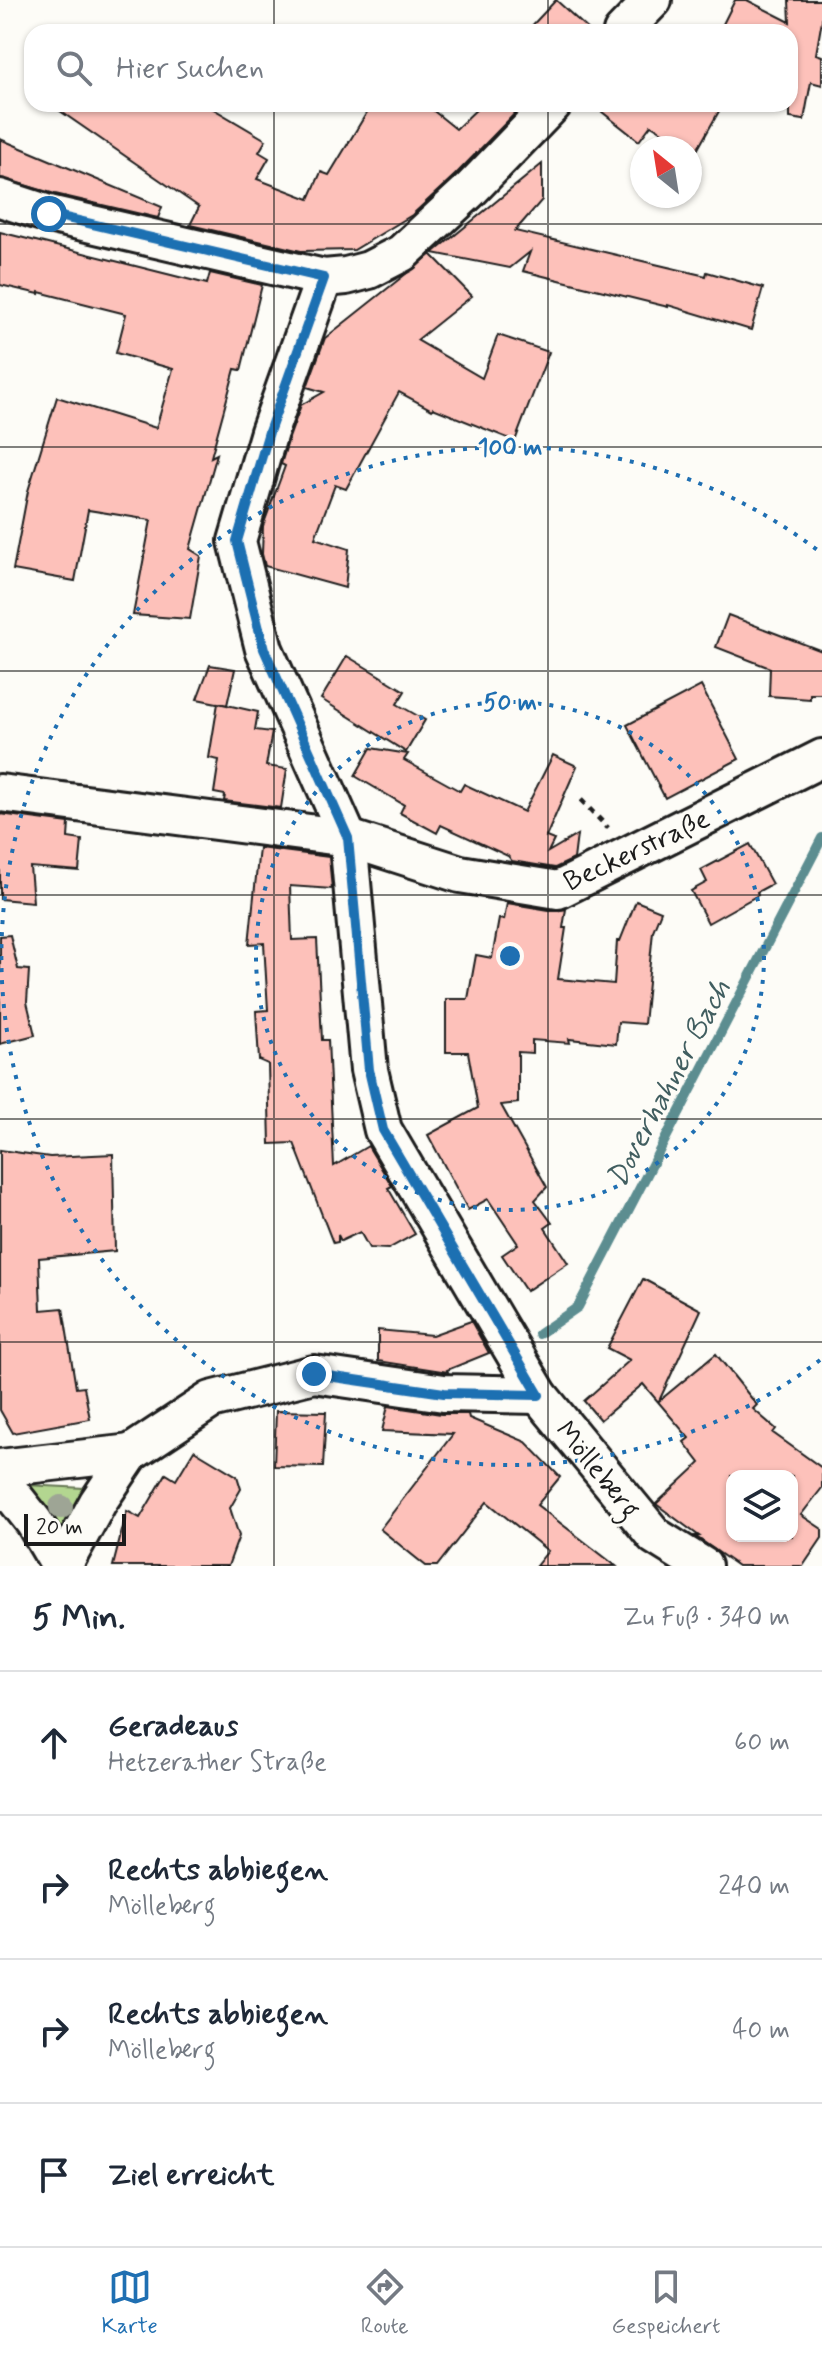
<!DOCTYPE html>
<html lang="de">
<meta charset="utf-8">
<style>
body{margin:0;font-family:Mynerve,sans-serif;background:#f6f6f7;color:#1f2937}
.controls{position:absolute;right:24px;bottom:24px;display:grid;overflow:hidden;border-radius:16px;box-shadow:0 2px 6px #0004}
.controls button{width:72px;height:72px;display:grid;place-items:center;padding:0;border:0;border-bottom:2px solid #e0e1e3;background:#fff;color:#1f2937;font:40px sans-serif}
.compass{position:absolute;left:630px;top:136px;width:72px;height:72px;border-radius:50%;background:#fff;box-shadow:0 2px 6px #0004;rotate:330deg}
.scale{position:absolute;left:24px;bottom:20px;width:102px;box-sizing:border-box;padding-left:8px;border:4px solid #1c1c1c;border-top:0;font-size:22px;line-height:28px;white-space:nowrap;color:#1c1c1c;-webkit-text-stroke:6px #fdfcf7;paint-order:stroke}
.stop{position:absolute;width:24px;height:24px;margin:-18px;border:6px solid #1f6fb2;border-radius:50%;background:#fff}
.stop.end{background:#1f6fb2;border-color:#fff;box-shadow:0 2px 8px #0008}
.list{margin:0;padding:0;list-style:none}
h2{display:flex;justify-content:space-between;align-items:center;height:104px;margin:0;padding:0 32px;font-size:34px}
h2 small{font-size:26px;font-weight:400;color:#747a83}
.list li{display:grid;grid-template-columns:52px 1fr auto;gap:24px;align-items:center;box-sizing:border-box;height:144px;padding:0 32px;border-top:2px solid #e0e1e3}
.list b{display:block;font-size:30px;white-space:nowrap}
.list p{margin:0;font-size:26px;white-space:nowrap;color:#747a83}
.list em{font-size:26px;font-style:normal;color:#747a83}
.icon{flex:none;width:44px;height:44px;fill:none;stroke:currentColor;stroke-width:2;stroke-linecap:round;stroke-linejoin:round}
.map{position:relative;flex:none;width:822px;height:1566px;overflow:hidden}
.search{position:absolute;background:#fff;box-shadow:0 2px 6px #0004;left:24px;right:24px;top:24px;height:88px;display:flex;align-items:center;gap:20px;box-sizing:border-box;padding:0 28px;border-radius:24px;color:#747a83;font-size:30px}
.sheet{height:680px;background:#fff}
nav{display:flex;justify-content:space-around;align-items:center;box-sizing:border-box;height:112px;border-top:2px solid #e0e1e3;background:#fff;font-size:22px;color:#747a83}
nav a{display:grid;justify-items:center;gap:4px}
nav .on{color:#1f6fb2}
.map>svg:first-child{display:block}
.green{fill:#b3d690;stroke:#687956;stroke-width:2}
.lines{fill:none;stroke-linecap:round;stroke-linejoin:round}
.stream{stroke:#5c8d90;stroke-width:10}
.building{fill:#fdc1ba;stroke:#1c1c1c;stroke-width:2;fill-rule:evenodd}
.minor-casing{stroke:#1c1c1c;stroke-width:42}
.path{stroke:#1c1c1c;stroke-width:5;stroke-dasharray:6 6;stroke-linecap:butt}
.minor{stroke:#fdfcf7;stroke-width:36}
.tree{fill:#9ea595}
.route{stroke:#1f6fb2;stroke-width:10}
.grid{fill:none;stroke:#1c1c1c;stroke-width:2;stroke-opacity:0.55}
.ring{fill:none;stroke:#1f6fb2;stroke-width:4;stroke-dasharray:4 8}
.labels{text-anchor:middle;stroke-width:6;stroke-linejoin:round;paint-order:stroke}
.street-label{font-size:28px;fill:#1c1c1c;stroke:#fdfcf7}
.water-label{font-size:30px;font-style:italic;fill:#415e60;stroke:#fdfcf7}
.centre{fill:#1f6fb2;stroke:#fdfcf7;stroke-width:4}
.ring-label{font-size:24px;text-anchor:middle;font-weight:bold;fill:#1f6fb2;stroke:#fdfcf7;stroke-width:6;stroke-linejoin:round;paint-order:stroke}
</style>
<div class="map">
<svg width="822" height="1566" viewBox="0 0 822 1566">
<rect width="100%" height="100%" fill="#fdfcf7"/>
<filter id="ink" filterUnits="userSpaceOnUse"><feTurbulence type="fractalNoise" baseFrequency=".0125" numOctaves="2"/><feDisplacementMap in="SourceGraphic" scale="16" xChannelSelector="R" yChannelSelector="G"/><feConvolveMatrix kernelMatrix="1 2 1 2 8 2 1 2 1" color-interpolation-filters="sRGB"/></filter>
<g filter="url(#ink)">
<polygon class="green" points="25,1485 85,1488 87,1492 63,1539"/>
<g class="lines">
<polyline class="stream" points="539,1334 578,1307 822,838"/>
</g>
<g class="building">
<polygon points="556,0 591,32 526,32"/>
<polygon points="735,0 747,0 790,22 789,0 822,0 822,20 816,54 822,56 822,85 811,82 804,120 790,118 790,32 719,32"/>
<polygon points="50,104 205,104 266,140 259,152 269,158 257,179 309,199 321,172 329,175 372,104 425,104 456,129 482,104 524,104 455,175 412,215 354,250 301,251 190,225 199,207"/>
<polygon points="592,104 723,104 696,152 651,125 639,141"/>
<polygon points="0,139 162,207 158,218 55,194 0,178"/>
<polygon points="542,164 542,200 515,231 706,276 707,272 763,288 751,330 668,305 668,307 523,271 530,252 510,268 433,253"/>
<polygon points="0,232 207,284 210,273 262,285 241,370 235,369 211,457 217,454 190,549 201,556 190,619 133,615 151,520 88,510 75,581 13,570 28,491 57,397 156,428 173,369 116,353 126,314 39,292 39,294 0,285"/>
<polygon points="431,254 472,296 417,340 482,378 498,335 549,352 515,441 433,408 432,410 399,392 346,489 335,485 315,538 349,549 345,588 265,566 262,554 263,526 285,466 281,464 289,438 301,405 324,392 307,387 325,338"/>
<polygon points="728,615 822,651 822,694 810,694 810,699 769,696 770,668 716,647"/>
<polygon points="347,656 405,691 397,704 425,720 406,752 321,699"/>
<polygon points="210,665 235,669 227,705 197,699"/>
<polygon points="701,686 739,759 665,798 627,725"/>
<polygon points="218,703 258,712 255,730 272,732 266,766 287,769 281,808 224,801 225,795 214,793 219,760 209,758"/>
<polygon points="371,748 408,754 404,760 460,791 464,784 524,812 553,755 577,766 546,837 554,840 548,852 577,835 574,859 555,868 512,861 508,856 441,825 437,833 400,813 404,805 355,776"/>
<polygon points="0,814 69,823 68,838 82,840 79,871 30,867 33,902 0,899"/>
<polygon points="750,844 772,884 757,892 758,895 708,923 691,891 707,882 701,870"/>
<polygon points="259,848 329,857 332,889 290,886 292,940 317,939 322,1040 328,1040 334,1166 368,1146 392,1186 388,1188 415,1234 388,1249 369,1248 360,1232 341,1241 338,1235 338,1242 333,1243 294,1143 270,1144 268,1064 259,1060 256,1011 268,1010 264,943 249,944"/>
<polygon points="636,901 661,911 653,931 644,1024 618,1022 616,1044 569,1039 570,1043 532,1040 532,1053 518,1052 518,1103 501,1105 547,1187 535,1200 552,1223 545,1228 568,1263 526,1291 502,1255 518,1244 488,1199 468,1210 428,1135 478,1108 468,1052 446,1052 446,999 468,999 476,955 492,958 499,919 504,920 507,903 555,911 566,909 563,928 566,928 558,979 614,984 617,941 620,941"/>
<polygon points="10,935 18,969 29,970 27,1002 35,1035 0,1044 0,936"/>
<polygon points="0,1150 50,1157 113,1154 115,1251 39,1258 41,1310 63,1308 76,1388 84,1387 90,1419 13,1433 0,1410"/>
<path d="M 643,1279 L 701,1310 L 659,1401 L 716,1354 L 757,1405 L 753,1409 L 776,1429 L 773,1433 L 822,1468 L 822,1488 L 801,1515 L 822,1529 L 822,1538 L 803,1566 L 738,1566 L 695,1536 L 699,1536 L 656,1504 L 700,1463 L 684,1442 L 689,1438 L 643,1384 L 600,1420 L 584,1401 L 630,1360 L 607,1348 ZM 732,1476 L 792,1476 L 792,1536 L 732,1536 Z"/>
<polygon points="471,1321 489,1353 447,1370 448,1372 378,1361 378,1330 432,1335"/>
<polygon points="388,1406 441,1414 468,1414 469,1418 526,1442 560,1477 537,1505 616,1566 536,1566 548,1551 487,1502 437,1566 426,1566 380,1529 453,1434 382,1431"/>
<polygon points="276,1411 326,1412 323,1467 274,1466"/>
<polygon points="194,1450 237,1476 241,1489 230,1508 239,1536 228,1566 113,1566 127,1511 140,1518 166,1474 176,1480"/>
</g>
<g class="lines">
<defs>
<g id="minor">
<polyline points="622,32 653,0"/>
<polyline points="0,198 49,214 324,278 346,276 369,270 402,253 470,190 553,104"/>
<polyline points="324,278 269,432 237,541 264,649 348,838 369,1070 383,1130 539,1395 655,1536 703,1566"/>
<polyline points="0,793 348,838 460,874 558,890 822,758"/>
<polyline points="0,1468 131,1453"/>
<polyline points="0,1479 34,1522 60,1566"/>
<polyline points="63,1566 98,1502 131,1453 211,1400 314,1374 444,1393 539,1395"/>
</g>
</defs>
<use href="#minor" class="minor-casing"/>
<polyline class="path" points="581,800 608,828"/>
<use href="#minor" class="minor"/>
</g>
<circle class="tree" cx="61" cy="1507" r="12"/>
</g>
<g class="lines" filter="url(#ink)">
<polyline class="route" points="49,214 324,278 269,432 237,541 264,649 348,838 369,1070 383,1130 539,1395 444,1393 314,1374"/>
</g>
<path class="grid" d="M 274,0 L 274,32M 548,0 L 548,32M 274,104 L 274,1566M 548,104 L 548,1566M 0,224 L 822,224M 0,447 L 822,447M 0,671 L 822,671M 0,895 L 822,895M 0,1119 L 822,1119M 0,1342 L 822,1342"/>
<g class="ring">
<circle cx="510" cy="956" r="254"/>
<path d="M820 1360A509 509 0 1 1 820 552"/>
</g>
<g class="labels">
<g class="street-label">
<text transform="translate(636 849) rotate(-25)" y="10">Beckerstraße</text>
<text transform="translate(599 1469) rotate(51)" y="10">Mölleberg</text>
</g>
<g class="water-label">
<text transform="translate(668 1083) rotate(-62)" y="10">Doverhahner Bach</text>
</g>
</g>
<circle cx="510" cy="956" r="12" class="centre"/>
<g class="ring-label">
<text x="510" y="455">100 m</text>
<text x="510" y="710">50 m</text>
</g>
</svg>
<div class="controls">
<button><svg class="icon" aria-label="layers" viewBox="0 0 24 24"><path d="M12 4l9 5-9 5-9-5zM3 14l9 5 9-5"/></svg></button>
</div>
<svg class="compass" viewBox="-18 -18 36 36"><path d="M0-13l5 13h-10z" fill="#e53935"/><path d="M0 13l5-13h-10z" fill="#747a83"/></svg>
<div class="scale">20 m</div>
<div class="stop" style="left:49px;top:214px"></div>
<div class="stop end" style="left:314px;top:1374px"></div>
<div class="search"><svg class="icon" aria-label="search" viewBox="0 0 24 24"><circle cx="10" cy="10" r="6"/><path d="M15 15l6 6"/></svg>Hier suchen</div>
</div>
<section class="sheet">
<h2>5 Min.<small>Zu Fuß · 340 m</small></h2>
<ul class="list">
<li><svg class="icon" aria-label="ahead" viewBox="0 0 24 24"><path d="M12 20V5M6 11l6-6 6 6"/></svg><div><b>Geradeaus</b><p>Hetzerather Straße</p></div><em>60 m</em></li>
<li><svg class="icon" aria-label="right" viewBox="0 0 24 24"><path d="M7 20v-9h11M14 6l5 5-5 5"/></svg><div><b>Rechts abbiegen</b><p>Mölleberg</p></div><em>240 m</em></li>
<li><svg class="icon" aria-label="right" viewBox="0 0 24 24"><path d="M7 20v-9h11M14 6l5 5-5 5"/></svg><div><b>Rechts abbiegen</b><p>Mölleberg</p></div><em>40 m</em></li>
<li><svg class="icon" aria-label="arrive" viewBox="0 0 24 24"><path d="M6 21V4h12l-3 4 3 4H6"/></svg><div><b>Ziel erreicht</b></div></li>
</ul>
</section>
<nav>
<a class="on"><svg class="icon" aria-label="map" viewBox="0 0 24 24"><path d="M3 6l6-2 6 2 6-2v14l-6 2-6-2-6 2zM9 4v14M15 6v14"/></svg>Karte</a>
<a><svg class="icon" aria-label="directions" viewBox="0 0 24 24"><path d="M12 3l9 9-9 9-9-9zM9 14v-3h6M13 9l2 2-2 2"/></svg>Route</a>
<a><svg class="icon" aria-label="saved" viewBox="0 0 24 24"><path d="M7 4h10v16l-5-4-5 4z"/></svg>Gespeichert</a>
</nav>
